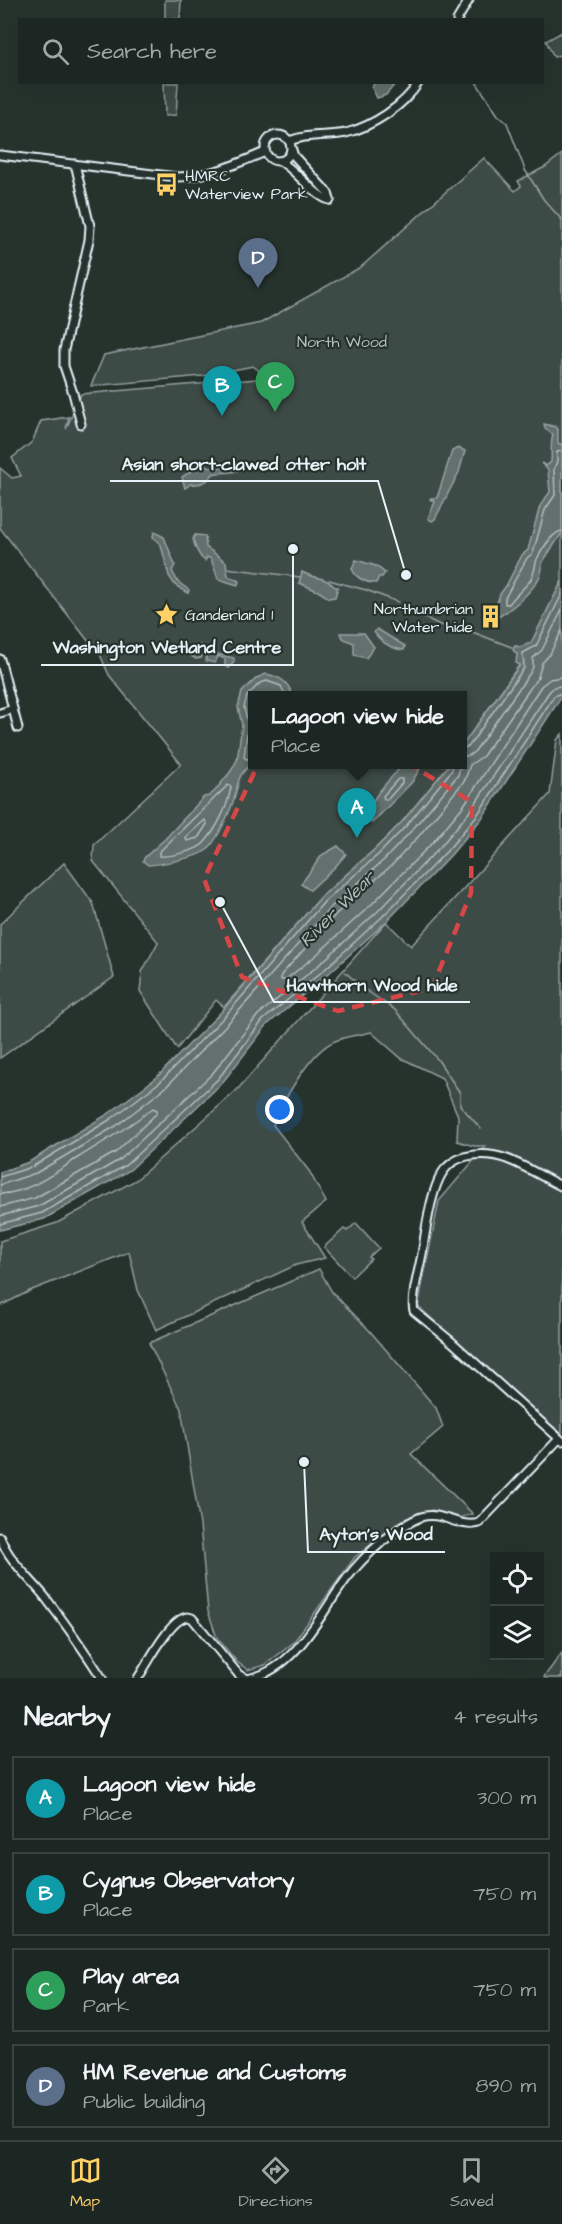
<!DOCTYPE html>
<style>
body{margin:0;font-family:"Architects Daughter",sans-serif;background:#29322f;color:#f1f3f6}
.controls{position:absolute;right:18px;bottom:18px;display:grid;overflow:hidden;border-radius:0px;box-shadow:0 6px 24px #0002}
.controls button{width:54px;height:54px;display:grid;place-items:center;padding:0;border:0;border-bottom:2px solid #3a4340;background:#1c2622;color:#f1f3f6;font:30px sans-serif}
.you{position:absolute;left:280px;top:1110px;width:21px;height:21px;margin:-15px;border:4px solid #fff;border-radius:50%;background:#1a73e8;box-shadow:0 0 0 9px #1a73e833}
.badge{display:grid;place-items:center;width:39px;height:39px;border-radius:50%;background:#ffd166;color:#fff;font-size:20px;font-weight:700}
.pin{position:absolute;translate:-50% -50px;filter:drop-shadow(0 2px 3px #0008)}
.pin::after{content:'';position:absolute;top:32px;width:21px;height:18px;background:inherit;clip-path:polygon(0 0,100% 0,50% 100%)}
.popup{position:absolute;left:248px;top:691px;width:219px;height:78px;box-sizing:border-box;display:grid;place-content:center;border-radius:0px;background:#1c2622;filter:drop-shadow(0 2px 4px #0005);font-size:20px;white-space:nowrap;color:#a0a5a5}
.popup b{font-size:22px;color:#f1f3f6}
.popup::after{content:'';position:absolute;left:50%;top:100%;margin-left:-12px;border:12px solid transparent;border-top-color:#1c2622}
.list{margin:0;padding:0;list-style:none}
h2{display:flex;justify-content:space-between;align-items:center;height:78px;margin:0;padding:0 24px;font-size:26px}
h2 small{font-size:20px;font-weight:400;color:#a0a5a5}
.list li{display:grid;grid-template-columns:39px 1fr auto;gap:18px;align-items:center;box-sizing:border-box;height:84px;margin:0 12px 12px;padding:0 12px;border:2px solid #3a4340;border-radius:0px}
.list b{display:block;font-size:22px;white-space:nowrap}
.list p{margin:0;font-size:20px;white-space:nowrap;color:#a0a5a5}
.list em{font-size:20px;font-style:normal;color:#a0a5a5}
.icon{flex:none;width:33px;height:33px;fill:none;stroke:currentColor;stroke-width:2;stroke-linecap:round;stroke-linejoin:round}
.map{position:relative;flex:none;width:562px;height:1678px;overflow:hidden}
.search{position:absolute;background:#1c2622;box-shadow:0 6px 24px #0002;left:18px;right:18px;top:18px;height:66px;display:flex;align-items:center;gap:15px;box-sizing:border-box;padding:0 21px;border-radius:0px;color:#a0a5a5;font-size:22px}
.sheet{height:462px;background:#1c2622}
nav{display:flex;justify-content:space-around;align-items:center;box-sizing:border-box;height:84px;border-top:2px solid #3a4340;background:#1c2622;font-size:16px;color:#a0a5a5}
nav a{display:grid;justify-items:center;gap:3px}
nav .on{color:#ffd166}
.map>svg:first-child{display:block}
.green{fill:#3e4b47;stroke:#939ea0;stroke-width:1.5}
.water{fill:#636f6d;stroke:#98a3a5;stroke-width:1.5}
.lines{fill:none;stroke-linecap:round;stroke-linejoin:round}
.shore{stroke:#b3bdc0;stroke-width:1.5}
.stream{stroke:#98a3a5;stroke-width:1.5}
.minor-casing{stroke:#e8f1f8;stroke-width:11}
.minor{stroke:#26332d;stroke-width:7}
.marked{fill:none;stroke:#d94647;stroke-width:4.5;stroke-dasharray:12 8;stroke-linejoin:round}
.labels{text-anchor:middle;stroke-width:4.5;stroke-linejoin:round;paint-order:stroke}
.poi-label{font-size:16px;fill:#e8f1f8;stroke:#26332d;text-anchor:start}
.park-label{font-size:16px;fill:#b5bfc3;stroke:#26332d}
.water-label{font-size:18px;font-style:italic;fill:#b3bdc0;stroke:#26332d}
.leader{fill:none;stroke:#e8f1f8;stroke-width:2}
.callout-dot{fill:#e8f1f8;stroke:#26332d;stroke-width:2}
.callout-label{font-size:18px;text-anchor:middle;font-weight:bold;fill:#e8f1f8;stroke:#26332d;stroke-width:4.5;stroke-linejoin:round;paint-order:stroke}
</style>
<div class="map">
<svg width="562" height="1678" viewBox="0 0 562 1678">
<rect width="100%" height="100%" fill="#26332d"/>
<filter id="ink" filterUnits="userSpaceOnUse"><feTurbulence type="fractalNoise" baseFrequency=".0167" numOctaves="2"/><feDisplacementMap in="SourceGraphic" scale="12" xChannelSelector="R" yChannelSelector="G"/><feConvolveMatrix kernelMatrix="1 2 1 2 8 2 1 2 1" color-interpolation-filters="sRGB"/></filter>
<g filter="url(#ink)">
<g class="green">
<polygon points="165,0 181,0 180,19 165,19"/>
<polygon points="562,32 562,54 554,57 546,41"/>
<polygon points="164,83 178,83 176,115 165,116"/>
<polygon points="562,154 562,581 531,643 520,647 516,646 514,650 517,654 520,664 462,746 462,696 252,696 252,764 449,765 402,822 375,849 321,897 224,1007 216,1000 177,1049 140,991 142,972 158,942 93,861 94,845 181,764 109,675 95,643 93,647 0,528 0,468 12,478 21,476 12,458 32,442 41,421 69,417 66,429 81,394 268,378 253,366 203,376 91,386 104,355 261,323 361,267 484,158 515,191 521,186 518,181 545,167"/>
<path d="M 562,734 L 562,1434 L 493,1376 L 418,1306 L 439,1201 L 486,1146 L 474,1146 L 457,1141 L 458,1116 L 442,1078 L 401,1058 L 371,1032 C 360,1035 346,1036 335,1041 C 310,1051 283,1101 273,1125 L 309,1171 L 326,1202 L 302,1222 L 325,1258 L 296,1265 L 156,1330 L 138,1290 L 129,1252 L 32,1290 L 0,1306 L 0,1241 L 57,1223 L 136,1180 L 236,1091 L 386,922 L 411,946 L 550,794 L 557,740 Z"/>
<polygon points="64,863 93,903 114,977 0,1058 0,924"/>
<polygon points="356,1223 379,1248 369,1257 371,1259 352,1277 324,1247 344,1229 347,1231"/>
<polygon points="319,1269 332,1292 369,1330 436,1408 443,1427 411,1454 473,1514 459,1518 432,1510 401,1521 355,1557 293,1643 265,1665 248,1670 237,1662 217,1638 208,1611 200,1525 181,1409 149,1343"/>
<polygon points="562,1653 562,1678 545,1678 544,1677"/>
</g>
<g class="water">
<polygon points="374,83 374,82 396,83 386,95 377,98 372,88"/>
<path d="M 544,424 L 556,427 L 558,430 L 558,443 L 562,445 L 562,533 L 542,563 C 545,584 511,609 497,618 L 490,612 L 490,608 L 495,609 L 500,594 L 506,586 L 522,555 L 528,550 L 540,506 L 550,492 L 548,470 L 541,463 L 546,466 L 551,462 C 552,453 550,444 553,435 L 545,428 Z"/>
<polygon points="458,448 465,451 459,472 435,519 432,521 428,518 435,502 430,499 431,498 437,498 452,451"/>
<path d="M 202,464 L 214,468 L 247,464 C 241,475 224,471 213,474 C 208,482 201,485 191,484 L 185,488 L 182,477 Z"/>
<polygon points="154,532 164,537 175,565 172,571 178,582 189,590 188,593 175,585 169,576 161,545 153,537"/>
<path d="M 195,535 L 205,536 L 206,547 L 226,562 L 228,576 L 239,581 L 238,585 L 218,579 L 211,559 L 207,557 L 205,561 C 198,556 195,547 193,539 Z"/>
<path d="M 356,560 L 376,566 L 385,573 L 382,577 L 379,577 L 376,583 C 366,583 355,578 352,568 Z"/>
<path d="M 302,572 C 314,579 325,576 335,587 L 338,587 L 335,597 L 329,598 L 318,591 L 299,583 Z"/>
<polygon points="562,581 562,696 482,818 450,856 386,922 328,974 267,1025 222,1083 130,1170 44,1219 0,1230 0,1172 29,1162 108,1114 156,1078 221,1012 321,897 375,849 402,822 449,765 462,764 462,746 520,665 516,663 517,654 513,650 515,646 520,647 531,643"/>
<path d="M 377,629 L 405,646 L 404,650 C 392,649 381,642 374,632 Z"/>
<polygon points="340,633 364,633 374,647 366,658 354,655 354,643 344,639"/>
<polygon points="201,645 217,654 234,658 234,662 229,668 225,666 225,659 218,656 215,663 206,661 207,653 204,651 201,658 196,659 191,656 190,652 195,646"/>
<path d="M 266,674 C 280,677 289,682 292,695 L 252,696 L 252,763 C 237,777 240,777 235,795 C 232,808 217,841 207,850 C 197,858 161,864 148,865 L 143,861 L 145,857 L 165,839 L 204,797 L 209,796 L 215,791 L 231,771 L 237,760 L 242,725 L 238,707 L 242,692 L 257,678 Z"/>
<path d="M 404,764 L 422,765 L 412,782 L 372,823 L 365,818 C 372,796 388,781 404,764 Z"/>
<polygon points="338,846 346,854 335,867 310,890 301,884 322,855"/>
</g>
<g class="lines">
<g class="shore">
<path d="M 562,451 L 557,452 L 557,461 L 554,469 L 555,495 L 545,510 L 533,553 L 527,558 L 505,598 L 505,604 L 509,604 C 515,596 523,589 529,582 C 536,573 534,567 537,559 C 542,550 552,532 562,531"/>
<polyline points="562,630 550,654 542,663 538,677 483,756 470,765 465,780 418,837 391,866 337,913 281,975 281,980 285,980 314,957 371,905 434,841 464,805 541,686 550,679 562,677"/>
<polyline points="462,749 469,746 524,668 523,653 536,646 562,594"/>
<polyline points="462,757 470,755 475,751 530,673 533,667 533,658 542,650 562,610"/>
<polyline points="252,758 246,759 244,757 248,725 244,707 247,696 260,683 267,681 281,686 286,696"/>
<polygon points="398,779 402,779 402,783 388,799 384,799 383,796"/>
<path d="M 228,785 L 231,787 C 228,806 217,829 204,843 C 197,851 169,857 159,856 L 159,852 Z"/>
<polygon points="205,820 207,824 198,838 187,841 186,837"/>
<polyline points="0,1177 32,1167 111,1119 160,1082 225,1016 325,901 379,854 406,826 452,770 453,764"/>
<polyline points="0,1185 36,1173 116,1126 165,1088 230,1021 331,907 385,859 411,831 458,775 461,764"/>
<path d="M 0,1194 C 29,1193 56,1172 79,1157 C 105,1141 129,1127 153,1108 L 157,1110 L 157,1113 L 116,1152 L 35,1198 L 0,1207"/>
<polyline points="0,1216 39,1206 121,1159 212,1074 258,1015 320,964 377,912 440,847 471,810 549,692 554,687 562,686"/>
<polyline points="0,1224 42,1213 126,1165 218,1079 263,1020 324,970 382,917 446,852 478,814 554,696 562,693"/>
</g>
<g class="stream">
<polyline points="476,82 498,115 507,123 525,170 544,200 562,220"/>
<polyline points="226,568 300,577"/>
<polyline points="329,580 366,590 398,602"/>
<polyline points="405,608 440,625 475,633 514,648"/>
<polyline points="345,972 367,991 395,1010 438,1060 460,1093 460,1105 481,1129"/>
</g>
<defs>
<g id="minor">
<polyline points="457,20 469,0"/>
<circle cx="278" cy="148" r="13"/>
<path d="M 289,141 C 310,133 326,137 346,133 C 373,126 404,106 419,82"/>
<polyline points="292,150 294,156 328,193 330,200"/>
<path d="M 0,155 L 177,177 C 208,177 237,164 265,152"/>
<path d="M 280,161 C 296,170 316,198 330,200"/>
<polyline points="75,164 90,226 89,240 64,350 64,366 73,393 81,424"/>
<polyline points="0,659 18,728"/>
<polyline points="0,713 13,709"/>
<path d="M 561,1186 C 543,1177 525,1166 507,1159 C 488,1152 460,1152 446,1168 C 432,1183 426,1228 423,1248 C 421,1264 410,1298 414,1311 L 452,1342 L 562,1441"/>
<path d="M 0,1537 C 9,1561 29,1577 45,1597 C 65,1623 84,1650 102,1678"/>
<path d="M 138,1678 C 148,1663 171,1617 188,1617 L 192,1618 L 239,1675 L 246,1678"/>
<path d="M 251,1678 C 297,1668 322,1611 347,1578 C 364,1556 395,1527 421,1517 C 441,1510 459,1529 479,1523 L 559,1439"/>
</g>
</defs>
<use href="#minor" class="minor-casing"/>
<use href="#minor" class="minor"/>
</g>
</g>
<path class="marked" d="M 270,739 L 394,755 L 472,802 L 471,893 L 432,988 L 338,1011 L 242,977 L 204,879 Z"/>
<defs>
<symbol id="bus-bare" viewBox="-9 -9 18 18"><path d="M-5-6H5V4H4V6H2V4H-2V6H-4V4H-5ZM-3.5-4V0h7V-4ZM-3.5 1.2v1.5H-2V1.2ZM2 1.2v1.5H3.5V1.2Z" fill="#ffd166" stroke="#26332d" stroke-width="2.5" paint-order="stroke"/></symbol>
<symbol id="sight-bare" viewBox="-9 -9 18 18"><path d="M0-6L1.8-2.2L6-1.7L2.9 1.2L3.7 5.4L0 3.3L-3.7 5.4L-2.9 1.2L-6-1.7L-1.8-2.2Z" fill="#ffd166" stroke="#26332d" stroke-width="2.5" paint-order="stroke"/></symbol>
<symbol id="building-bare" viewBox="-9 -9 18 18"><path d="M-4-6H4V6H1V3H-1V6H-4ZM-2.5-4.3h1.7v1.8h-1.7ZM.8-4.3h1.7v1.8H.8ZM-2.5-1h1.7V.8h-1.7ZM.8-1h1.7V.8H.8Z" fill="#ffd166" stroke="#26332d" stroke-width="2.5" paint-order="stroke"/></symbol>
</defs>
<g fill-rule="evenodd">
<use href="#bus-bare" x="150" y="168" width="33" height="33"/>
<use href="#sight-bare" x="150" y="598" width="33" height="33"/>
<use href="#building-bare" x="474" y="600" width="33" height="33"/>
</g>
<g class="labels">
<g class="poi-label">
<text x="185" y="181">HMRC<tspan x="185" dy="18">Waterview Park</tspan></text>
<text x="473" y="614" text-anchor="end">Northumbrian<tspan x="473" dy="18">Water hide</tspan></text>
<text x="185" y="620">Ganderland 1</text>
</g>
<g class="park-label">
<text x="342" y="347">North Wood</text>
</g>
<g class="water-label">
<text transform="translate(337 909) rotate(-45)" y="6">River Wear</text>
</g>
</g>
<path class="leader" d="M406 575L378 481H110M293 549L293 665H41M220 902L274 1002H470M304 1462L308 1552H445"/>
<g class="callout-dot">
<circle cx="406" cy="575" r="6"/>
<circle cx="293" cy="549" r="6"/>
<circle cx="220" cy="902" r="6"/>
<circle cx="304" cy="1462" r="6"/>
</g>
<g class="callout-label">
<text x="244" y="470">Asian short-clawed otter holt</text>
<text x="167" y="653">Washington Wetland Centre</text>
<text x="372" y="991">Hawthorn Wood hide</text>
<text x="376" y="1540">Ayton's Wood</text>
</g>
</svg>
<div class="controls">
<button><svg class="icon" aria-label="locate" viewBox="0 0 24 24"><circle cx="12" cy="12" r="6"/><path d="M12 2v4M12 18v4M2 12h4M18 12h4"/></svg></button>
<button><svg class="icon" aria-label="layers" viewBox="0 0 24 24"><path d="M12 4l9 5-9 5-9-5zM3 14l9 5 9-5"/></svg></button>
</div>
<div class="you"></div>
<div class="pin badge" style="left:357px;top:838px;background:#0f9aa8">A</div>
<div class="popup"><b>Lagoon view hide</b>Place</div>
<div class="pin badge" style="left:222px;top:416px;background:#0f9aa8">B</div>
<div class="pin badge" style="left:275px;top:412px;background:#2e9e5b">C</div>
<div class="pin badge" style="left:258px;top:288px;background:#5c6f8a">D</div>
<div class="search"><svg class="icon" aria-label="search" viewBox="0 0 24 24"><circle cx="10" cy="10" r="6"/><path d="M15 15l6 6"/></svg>Search here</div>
</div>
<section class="sheet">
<h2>Nearby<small>4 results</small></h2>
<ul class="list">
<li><span class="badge" style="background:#0f9aa8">A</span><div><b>Lagoon view hide</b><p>Place</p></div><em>300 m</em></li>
<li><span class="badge" style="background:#0f9aa8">B</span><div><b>Cygnus Observatory</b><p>Place</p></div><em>750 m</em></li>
<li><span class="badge" style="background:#2e9e5b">C</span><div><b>Play area</b><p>Park</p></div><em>750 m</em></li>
<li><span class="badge" style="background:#5c6f8a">D</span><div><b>HM Revenue and Customs</b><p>Public building</p></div><em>890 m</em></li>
</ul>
</section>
<nav>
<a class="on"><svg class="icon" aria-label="map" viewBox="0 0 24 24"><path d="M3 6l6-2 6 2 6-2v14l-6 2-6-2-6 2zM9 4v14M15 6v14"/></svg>Map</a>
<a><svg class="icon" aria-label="directions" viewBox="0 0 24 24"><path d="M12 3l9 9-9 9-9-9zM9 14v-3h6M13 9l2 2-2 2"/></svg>Directions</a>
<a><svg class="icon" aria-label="saved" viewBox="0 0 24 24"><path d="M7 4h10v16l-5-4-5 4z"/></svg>Saved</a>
</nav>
